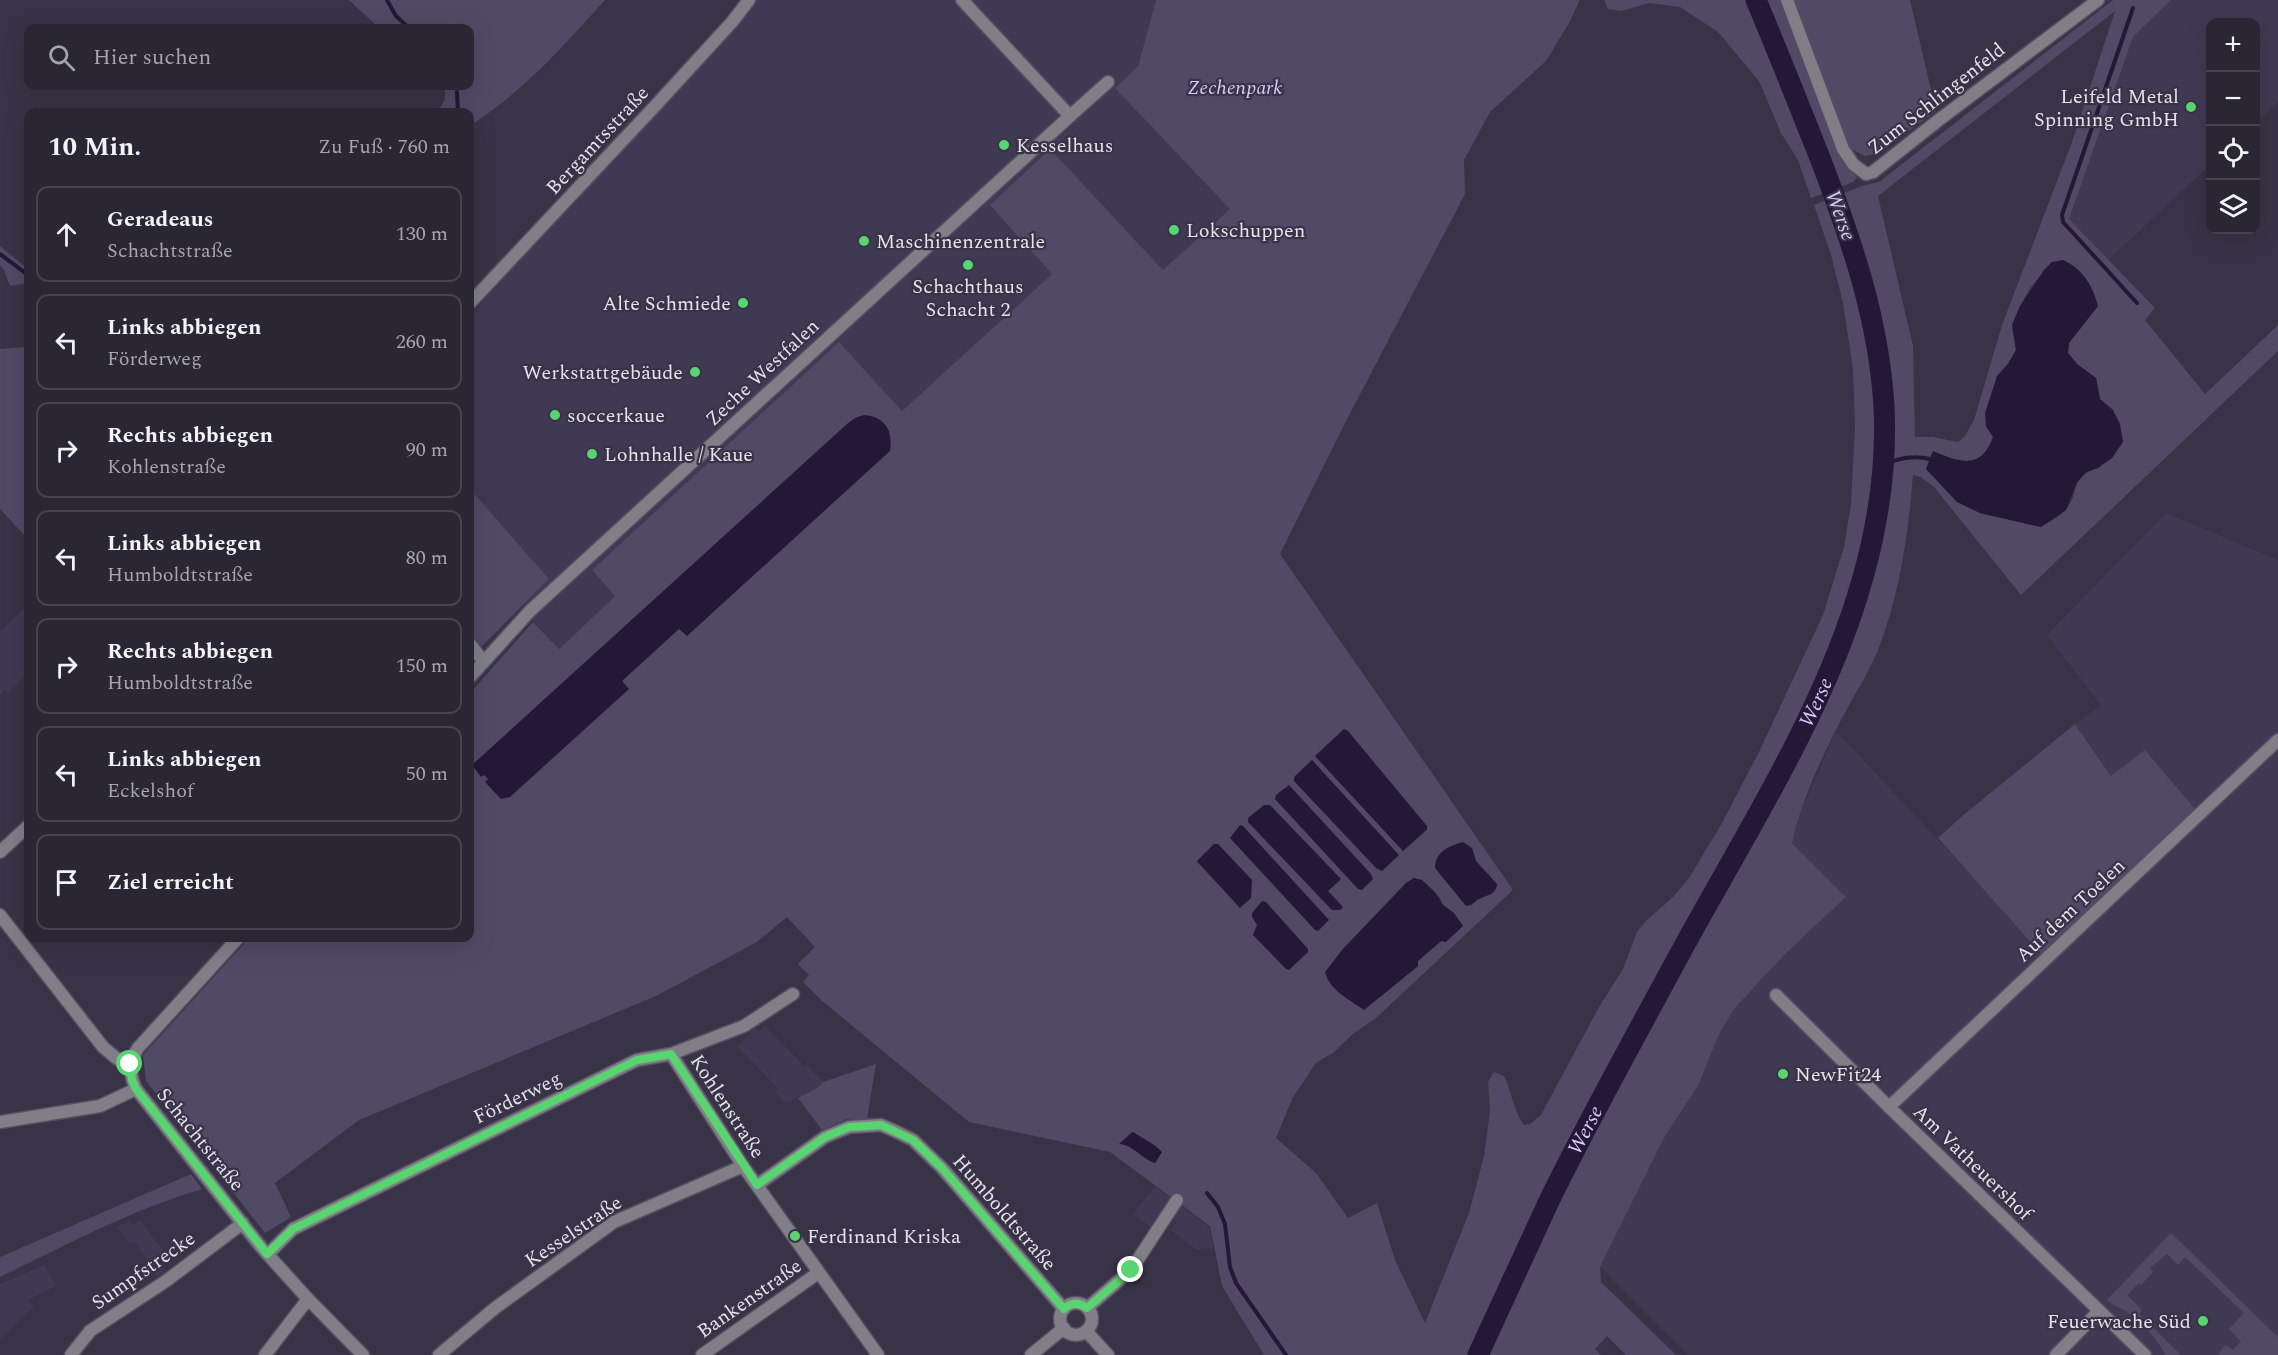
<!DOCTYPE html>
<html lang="de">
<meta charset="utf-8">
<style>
body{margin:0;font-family:Spectral,serif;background:#322e3c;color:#f1f3f6}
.controls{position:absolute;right:18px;top:18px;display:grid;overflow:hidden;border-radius:12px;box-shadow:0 6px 24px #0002}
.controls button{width:54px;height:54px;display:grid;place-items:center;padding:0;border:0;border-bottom:2px solid #46434f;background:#2a2634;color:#f1f3f6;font:30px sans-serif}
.stop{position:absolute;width:18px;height:18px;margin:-14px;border:4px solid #58d570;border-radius:50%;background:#fff}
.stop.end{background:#58d570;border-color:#fff;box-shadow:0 2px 6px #0008}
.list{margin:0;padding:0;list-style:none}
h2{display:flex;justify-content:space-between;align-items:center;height:78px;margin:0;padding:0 24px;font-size:26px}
h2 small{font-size:20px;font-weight:400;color:#a5a5ac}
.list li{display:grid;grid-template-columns:39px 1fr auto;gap:18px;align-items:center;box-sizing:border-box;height:96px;margin:0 12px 12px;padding:0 12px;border:2px solid #46434f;border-radius:12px}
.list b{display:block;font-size:22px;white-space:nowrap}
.list p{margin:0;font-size:20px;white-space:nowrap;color:#a5a5ac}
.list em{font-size:20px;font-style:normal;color:#a5a5ac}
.icon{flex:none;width:33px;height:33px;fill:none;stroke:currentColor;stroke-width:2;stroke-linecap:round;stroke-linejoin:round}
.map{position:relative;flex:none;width:2278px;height:1355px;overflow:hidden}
.search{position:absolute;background:#2a2634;box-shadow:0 6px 24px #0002;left:24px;top:24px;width:450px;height:66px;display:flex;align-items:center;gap:15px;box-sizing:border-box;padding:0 21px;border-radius:12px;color:#a5a5ac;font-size:22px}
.panel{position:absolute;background:#2a2634;box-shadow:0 6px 24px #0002;left:24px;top:108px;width:450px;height:834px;border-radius:12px}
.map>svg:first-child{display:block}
.built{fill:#413953}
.green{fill:#514966;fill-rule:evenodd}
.water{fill:#231838}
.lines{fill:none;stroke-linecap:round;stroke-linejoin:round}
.stream{stroke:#231838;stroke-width:4}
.river{stroke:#231838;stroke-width:21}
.minor-casing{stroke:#544f61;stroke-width:15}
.tertiary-casing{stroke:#544f61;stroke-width:15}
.minor{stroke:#817e88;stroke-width:12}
.tertiary{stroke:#817e88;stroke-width:12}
.route{stroke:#58d570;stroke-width:8}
.poi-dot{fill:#58d570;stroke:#383346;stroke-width:2}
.labels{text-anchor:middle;stroke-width:4.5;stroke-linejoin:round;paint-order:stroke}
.park-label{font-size:20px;font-style:italic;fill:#d7c9fc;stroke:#383346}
.poi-label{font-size:20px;fill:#e5e2ee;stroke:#383346;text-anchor:start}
.street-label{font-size:20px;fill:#e5e2ee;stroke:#383346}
.water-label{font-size:21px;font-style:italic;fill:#d7c9fd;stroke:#383346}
</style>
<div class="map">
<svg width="2278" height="1355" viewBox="0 0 2278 1355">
<rect width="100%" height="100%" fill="#383346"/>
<g class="built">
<polygon points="756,0 1156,0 1138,66 1116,88 1231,209 1163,271 1050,149 990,205 1053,273 902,411 839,343 592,570 615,596 559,649 521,608 549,579 470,489 470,317 501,279 735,25"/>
<polygon points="2171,0 2278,0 2278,102 2256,123 2256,22 2210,22 2210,165 2107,261 2069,219 2133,37"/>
<polygon points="2166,513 2278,560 2278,1355 1688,1355 1600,1267 1665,1136 1698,1086 1720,1032 1735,1008 1782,957 1846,897 1792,843 1797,821 1836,731 1987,892 2041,955 2196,810 2145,750 2112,776 2075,724 2101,705 2047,635"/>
<polygon points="28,605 28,673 8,693 5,690 0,695 0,632"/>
<polygon points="765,1026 804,1066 806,1064 823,1082 817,1088 786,1103 775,1092 778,1089 737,1046 756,1028 759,1032"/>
<polygon points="1155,1186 1209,1227 1213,1247 1197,1250 1171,1230 1177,1222 1162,1211 1151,1227 1133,1214"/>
<polygon points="140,1220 167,1256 159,1262 165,1270 157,1276 136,1244 128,1242 117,1227 129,1221 133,1225"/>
<polygon points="45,1265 56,1286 28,1300 34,1307 0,1339 0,1284"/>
</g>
<g class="green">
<path d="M 349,0 L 605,0 C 564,46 521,93 470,126 L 470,112 L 437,112 L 445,99 L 445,91 L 440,86 L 470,86 L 470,28 L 379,28 Z"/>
<path d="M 1156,0 L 1580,0 L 1569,23 L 1546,61 L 1490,112 L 1464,160 L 1465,194 L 1345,423 L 1280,554 L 1513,890 L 1376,1018 L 1354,1033 L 1334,1052 L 1316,1063 L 1292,1099 L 1276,1138 L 1316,1173 L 1348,1218 L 1377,1203 L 1395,1260 L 1425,1323 L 1469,1213 L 1484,1156 L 1490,1111 L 1488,1082 L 1494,1072 L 1504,1076 C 1512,1092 1513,1111 1524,1125 L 1530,1124 L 1541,1115 L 1599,1007 L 1623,969 L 1637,932 L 1646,921 L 1675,895 L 1689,878 L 1722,823 L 1759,752 L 1823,615 L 1844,547 L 1851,504 L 1855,425 L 1853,369 L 1843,303 L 1831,255 L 1814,205 L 1830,199 C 1878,316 1896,454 1858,577 C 1845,619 1826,658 1807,698 C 1770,776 1730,853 1688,928 L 1697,934 C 1722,895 1742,852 1765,811 C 1788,769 1810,726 1831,682 C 1839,666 1848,650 1854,633 C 1907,492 1898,332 1839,195 L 1865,185 L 1879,182 L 2113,0 L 2171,0 L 2133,37 L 2069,219 L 2155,308 L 2145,320 L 2205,394 L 2278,325 L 2278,351 L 2021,595 L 1934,487 L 1921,477 L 1913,475 C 1908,536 1900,593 1878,650 C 1870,670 1858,689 1848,707 C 1826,748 1802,797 1792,843 L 1846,897 L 1782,957 L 1735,1008 L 1720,1032 L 1698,1086 L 1665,1136 L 1600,1267 L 1601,1282 L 1676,1355 L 1626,1355 L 1607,1336 L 1595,1349 L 1601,1355 L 1264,1355 L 1222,1286 L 1210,1226 L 1110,1152 L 969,1122 L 821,1000 L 803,982 L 809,975 L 798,964 L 815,947 L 787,917 L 757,942 L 656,996 L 359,1120 L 275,1183 L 291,1217 L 265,1233 L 146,1081 L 143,1055 L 249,938 L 470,938 L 470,693 L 533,622 L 559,649 L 615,596 L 592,570 L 839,342 L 902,411 L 1052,274 L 990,205 L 1050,149 L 1163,270 L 1230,209 L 1115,88 L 1138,66 ZM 2115,11 L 2072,142 L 2002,325 L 1974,420 L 1965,436 L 1958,442 L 1933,437 L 1915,437 L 1913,346 L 1878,196 ZM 2052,262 L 2098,306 L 2069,343 L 2068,353 L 2077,364 L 2096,378 L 2100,399 L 2113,410 L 2098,468 C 2070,477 2080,489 2068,507 C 2062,516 2049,522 2041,527 L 1980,513 L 1957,502 L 1926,469 L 1933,451 C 1959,462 1981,471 1993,437 L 1986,426 L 1997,376 L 2008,364 L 2016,350 L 2012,325 L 2020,306 L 2031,287 ZM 1344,730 L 1427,830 L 1403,851 L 1316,757 ZM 1249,822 L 1340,880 L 1328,891 L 1340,910 L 1332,910 ZM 1214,844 L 1251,898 L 1240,907 L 1197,862 ZM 1476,861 L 1484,871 L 1489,874 L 1492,894 L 1478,899 L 1471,906 ZM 1414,878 L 1422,880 L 1440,898 L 1443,905 L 1454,913 L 1463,926 L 1427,952 L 1418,961 L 1417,967 L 1376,1000 L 1343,949 L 1406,883 ZM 1132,1132 L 1154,1145 L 1162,1152 L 1155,1163 C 1142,1159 1133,1145 1120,1143 Z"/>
<polygon points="1604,0 1782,0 1844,160 1857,178 1853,182 1811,198 1798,160 1781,133 1759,81 1718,32 1680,7 1649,3 1622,11 1608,9"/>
<polygon points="1792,0 1910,0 1936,111 1879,153 1865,156 1847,147"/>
<polygon points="0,246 28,269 28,283 10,286 4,270 0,265"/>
<polygon points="28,347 28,539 0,509 0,349"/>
<polygon points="470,489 549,579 480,648 470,635"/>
<polygon points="2075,724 2111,776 2145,750 2196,810 2042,955 1938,838 1961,817"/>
<polygon points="876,1064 867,1119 847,1119 822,1130 798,1098 817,1088 823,1082"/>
<path d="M 191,1174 L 202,1189 C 131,1210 66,1245 0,1277 L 0,1257 Z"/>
<path d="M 2171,1233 L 2278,1337 L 2278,1355 L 2220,1355 L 2218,1353 L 2226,1345 L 2232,1350 L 2241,1342 L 2229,1329 L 2244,1313 L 2185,1257 L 2178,1265 L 2167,1254 L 2150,1268 L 2153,1272 L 2141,1285 L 2139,1283 L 2127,1295 L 2142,1310 L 2139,1314 L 2181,1355 L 2165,1355 C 2161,1342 2139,1320 2127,1312 C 2120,1307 2114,1306 2107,1300 Z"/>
</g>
<g class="water">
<path d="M 2063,260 C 2083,269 2093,286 2098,306 L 2069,343 L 2068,353 L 2077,364 L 2096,378 L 2100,399 L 2113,410 L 2120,424 L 2123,442 L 2112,458 L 2098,468 L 2086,472 L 2076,484 L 2066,510 L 2041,527 L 1980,513 L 1957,502 L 1926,469 L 1933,451 C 1959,462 1981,471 1993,437 L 1986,426 L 1985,413 L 1997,376 L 2008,364 L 2016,350 L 2012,325 L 2020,306 L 2044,270 L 2052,262 Z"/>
<path d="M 864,415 C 886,417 893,431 890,451 L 687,636 L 679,629 L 622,681 L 629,689 L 510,797 L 501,799 L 485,782 L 488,779 L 484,775 L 481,777 L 472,765 L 847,424 L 855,418 Z"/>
<polygon points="1344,729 1348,731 1427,826 1427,829 1403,851 1315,756"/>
<polygon points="1312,760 1399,855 1382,871 1376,868 1294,781 1294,777"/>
<polygon points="1289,785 1371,874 1373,879 1362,890 1358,889 1275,799 1276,795"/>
<polygon points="1264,805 1270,805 1341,879 1328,891 1343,907 1340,910 1332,910 1248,822 1248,818"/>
<polygon points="1240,825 1243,826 1329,920 1318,931 1315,930 1230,838"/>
<path d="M 1463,842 L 1472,848 L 1476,861 L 1497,884 C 1496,895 1488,894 1479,899 C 1473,902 1473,905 1466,906 L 1435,868 C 1435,852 1449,846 1463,842 Z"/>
<polygon points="1214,844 1218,844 1252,880 1251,898 1240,908 1197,861"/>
<path d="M 1414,878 L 1422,880 L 1435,892 L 1443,905 L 1454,913 L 1463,926 L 1446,942 L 1441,941 L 1418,961 L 1418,966 L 1364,1010 C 1349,999 1329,990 1325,972 L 1343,949 L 1406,883 Z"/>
<polygon points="1262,901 1266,902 1308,949 1308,952 1289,970 1286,969 1253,935 1257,925 1252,917 1252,913"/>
<path d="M 1133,1132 L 1154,1145 L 1162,1152 L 1155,1163 C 1142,1159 1132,1144 1119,1144 Z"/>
</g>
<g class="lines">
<g class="stream">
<polyline points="387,0 396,16 409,28"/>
<polyline points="2133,8 2062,215 2063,222 2137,303"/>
<polyline points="457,92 458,112"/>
<polyline points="0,254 28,275"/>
<path d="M 1883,466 C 1896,458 1914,455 1930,459"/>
<polyline points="1207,1193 1218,1207 1225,1224 1230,1267 1236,1283 1286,1355"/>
</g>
<path class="river" id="s1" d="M 1478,1355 C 1502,1304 1525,1252 1549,1201 C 1589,1119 1634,1039 1677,959 C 1770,787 1894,611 1884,407 C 1879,319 1851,239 1820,158 C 1799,105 1778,52 1756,0"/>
<defs>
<g id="minor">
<polyline points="1787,0 1843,149 1853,164 1866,174 1873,172 1940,119 2098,0"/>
<polyline points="1070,116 1108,82"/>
<polyline points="470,303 656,105 732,22 749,0"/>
<polyline points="470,644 483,661"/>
<polyline points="470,677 530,611 1070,116 962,0"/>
<polyline points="0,852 28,826"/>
<polyline points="0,915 103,1047 116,1058 130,1064"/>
<path d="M 238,938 L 138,1048 C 129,1062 129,1074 136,1089 L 261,1247 L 308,1299"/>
<polyline points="1776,995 1889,1107 2145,1355"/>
<polyline points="671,1054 743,1166 878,1355"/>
<polyline points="1889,1107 2278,740"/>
<polyline points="0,1122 100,1106 136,1089"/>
<polyline points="757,1185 825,1137 849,1127 881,1125 897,1132 913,1140 942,1168 1064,1309"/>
<polyline points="268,1254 293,1229 637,1060 671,1054 744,1026 793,994"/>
<circle cx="1076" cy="1319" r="16"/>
<polyline points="1087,1308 1131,1270 1177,1200"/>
<polyline points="1086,1331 1108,1355"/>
<polyline points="71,1355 90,1331 166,1281 243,1223"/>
<polyline points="439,1355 495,1308 614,1222 743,1166"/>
<polyline points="702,1355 818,1273"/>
<polyline points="1031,1355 1064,1328"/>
<polyline points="2056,1355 2099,1311"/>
</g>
<polyline id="tertiary" points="265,1355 308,1299 363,1355"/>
</defs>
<use href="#minor" class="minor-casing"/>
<use href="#tertiary" class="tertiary-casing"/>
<use href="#minor" class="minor"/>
<use href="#tertiary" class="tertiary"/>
</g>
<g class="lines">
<path class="route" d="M 130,1064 L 132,1080 L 136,1089 L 267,1254 L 293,1229 L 637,1060 L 671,1054 L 757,1185 L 825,1137 L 849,1127 L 881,1125 L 913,1140 L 942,1168 L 1064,1309 C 1071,1302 1079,1302 1087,1308 L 1131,1270"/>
</g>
<g class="poi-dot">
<circle cx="2191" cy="107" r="6"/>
<circle cx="1004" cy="145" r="6"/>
<circle cx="1174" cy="230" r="6"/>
<circle cx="864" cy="241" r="6"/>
<circle cx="968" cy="265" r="6"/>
<circle cx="743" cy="303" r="6"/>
<circle cx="695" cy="372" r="6"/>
<circle cx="555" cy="415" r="6"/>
<circle cx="592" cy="454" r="6"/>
<circle cx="1783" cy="1074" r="6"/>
<circle cx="795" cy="1236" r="6"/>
<circle cx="2203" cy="1321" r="6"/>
</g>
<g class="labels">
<g class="park-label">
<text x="1235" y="94">Zechenpark</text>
</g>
<g class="poi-label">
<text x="2179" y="103" text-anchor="end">Leifeld Metal<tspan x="2179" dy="23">Spinning GmbH</tspan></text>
<text x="1016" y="152">Kesselhaus</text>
<text x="1186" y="237">Lokschuppen</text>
<text x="876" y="248">Maschinenzentrale</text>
<text x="968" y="293" text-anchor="middle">Schachthaus<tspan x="968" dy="23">Schacht 2</tspan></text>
<text x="731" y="310" text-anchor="end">Alte Schmiede</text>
<text x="683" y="379" text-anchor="end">Werkstattgebäude</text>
<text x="567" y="422">soccerkaue</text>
<text x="604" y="461">Lohnhalle / Kaue</text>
<text x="1795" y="1081">NewFit24</text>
<text x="807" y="1243">Ferdinand Kriska</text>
<text x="2191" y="1328" text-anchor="end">Feuerwache Süd</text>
</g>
<g class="street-label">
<text transform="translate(1936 98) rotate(-38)" y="7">Zum Schlingenfeld</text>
<text transform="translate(597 140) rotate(-47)" y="7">Bergamtsstraße</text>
<text transform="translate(762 372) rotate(-43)" y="7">Zeche Westfalen</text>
<text transform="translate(2070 910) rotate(-43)" y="7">Auf dem Toelen</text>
<text transform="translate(517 1097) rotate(-26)" y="7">Förderweg</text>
<text transform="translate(728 1106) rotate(57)" y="7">Kohlenstraße</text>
<text transform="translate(201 1139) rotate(51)" y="7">Schachtstraße</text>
<text transform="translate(1973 1162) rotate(44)" y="7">Am Vatheuershof</text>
<text transform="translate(1005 1212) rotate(49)" y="7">Humboldtstraße</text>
<text transform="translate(573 1231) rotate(-34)" y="7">Kesselstraße</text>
<text transform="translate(143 1270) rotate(-35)" y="7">Sumpfstrecke</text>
<text transform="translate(749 1298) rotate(-35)" y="7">Bankenstraße</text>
</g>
<g class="water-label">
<text transform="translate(1841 215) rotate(70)" y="7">Werse</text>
<text dy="7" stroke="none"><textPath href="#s1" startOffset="735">Werse</textPath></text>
<text dy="7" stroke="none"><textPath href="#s1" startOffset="249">Werse</textPath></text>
</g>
</g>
</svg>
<div class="controls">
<button>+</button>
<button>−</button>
<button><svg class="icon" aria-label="locate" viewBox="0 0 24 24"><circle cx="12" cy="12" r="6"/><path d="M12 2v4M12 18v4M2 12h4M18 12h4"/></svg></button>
<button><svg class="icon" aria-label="layers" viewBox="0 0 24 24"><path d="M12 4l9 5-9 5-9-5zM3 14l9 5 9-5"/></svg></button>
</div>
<div class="stop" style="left:130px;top:1064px"></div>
<div class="stop end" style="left:1131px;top:1270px"></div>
<div class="search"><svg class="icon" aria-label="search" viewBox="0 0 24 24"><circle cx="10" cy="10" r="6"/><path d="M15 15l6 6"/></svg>Hier suchen</div>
<section class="panel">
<h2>10 Min.<small>Zu Fuß · 760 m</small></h2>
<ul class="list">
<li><svg class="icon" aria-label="ahead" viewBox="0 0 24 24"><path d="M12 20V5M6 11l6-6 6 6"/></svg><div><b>Geradeaus</b><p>Schachtstraße</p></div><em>130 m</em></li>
<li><svg class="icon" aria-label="left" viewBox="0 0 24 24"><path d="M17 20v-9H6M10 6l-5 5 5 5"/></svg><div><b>Links abbiegen</b><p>Förderweg</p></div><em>260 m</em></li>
<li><svg class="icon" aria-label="right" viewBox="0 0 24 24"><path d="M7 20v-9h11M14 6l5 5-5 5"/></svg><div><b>Rechts abbiegen</b><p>Kohlenstraße</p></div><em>90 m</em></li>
<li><svg class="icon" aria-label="left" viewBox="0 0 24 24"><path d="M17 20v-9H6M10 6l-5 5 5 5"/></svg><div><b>Links abbiegen</b><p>Humboldtstraße</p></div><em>80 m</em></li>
<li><svg class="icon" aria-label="right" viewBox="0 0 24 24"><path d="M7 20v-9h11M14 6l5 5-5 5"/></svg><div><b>Rechts abbiegen</b><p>Humboldtstraße</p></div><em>150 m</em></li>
<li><svg class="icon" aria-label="left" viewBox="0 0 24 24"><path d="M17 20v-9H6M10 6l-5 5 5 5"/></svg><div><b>Links abbiegen</b><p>Eckelshof</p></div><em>50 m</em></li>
<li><svg class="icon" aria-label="arrive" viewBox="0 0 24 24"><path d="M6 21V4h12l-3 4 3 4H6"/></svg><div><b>Ziel erreicht</b></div></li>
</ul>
</section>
</div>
